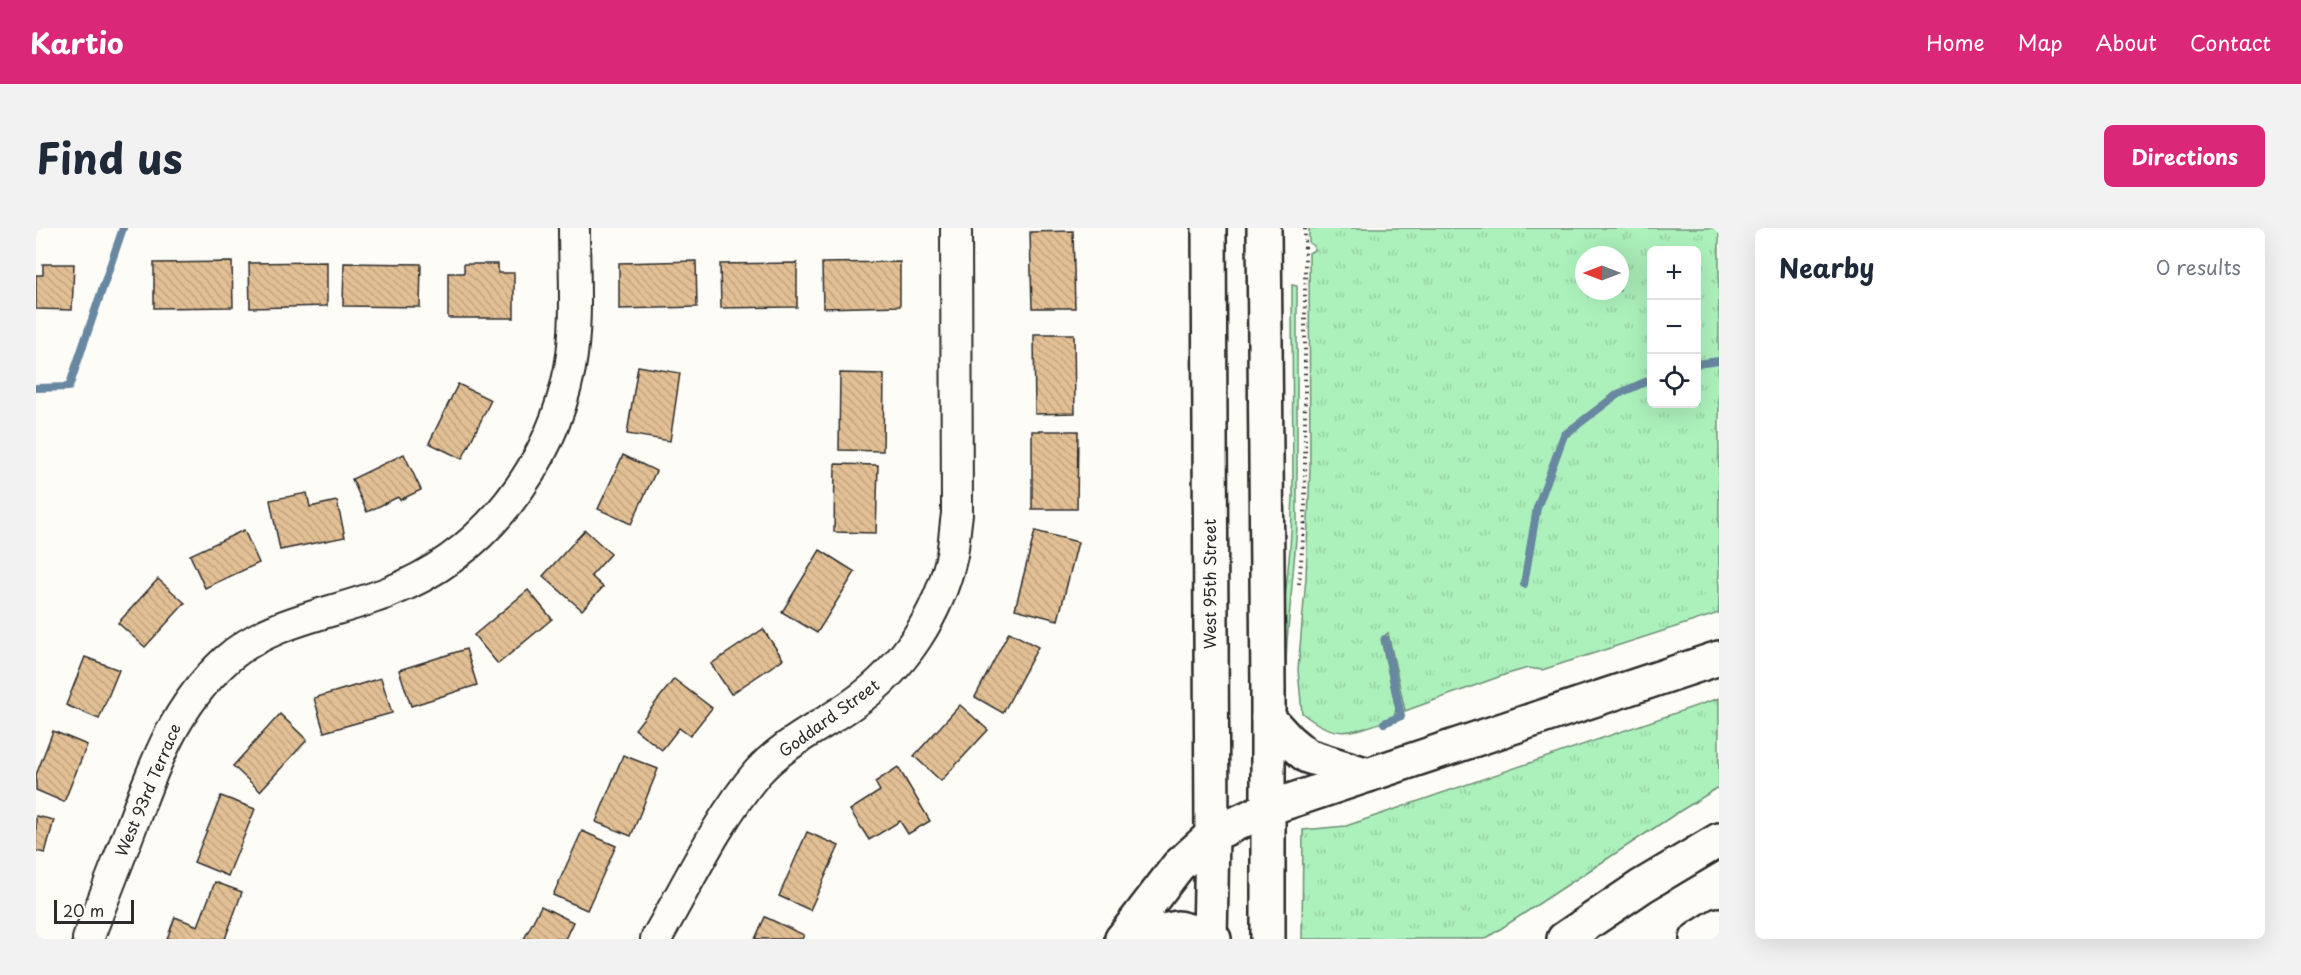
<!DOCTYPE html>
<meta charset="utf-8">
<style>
body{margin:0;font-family:"Playpen Sans",sans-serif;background:#f2f2f3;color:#1f2937}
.controls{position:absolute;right:18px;top:18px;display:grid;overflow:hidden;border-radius:9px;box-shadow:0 6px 24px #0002}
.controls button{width:54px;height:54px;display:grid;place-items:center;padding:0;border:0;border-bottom:2px solid #e0e1e3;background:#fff;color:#1f2937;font:30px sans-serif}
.compass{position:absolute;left:1539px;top:18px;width:54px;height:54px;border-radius:50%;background:#fff;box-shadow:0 6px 24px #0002;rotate:270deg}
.scale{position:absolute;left:18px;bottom:15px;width:80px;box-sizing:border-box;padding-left:6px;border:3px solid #2b2b2b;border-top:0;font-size:16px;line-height:21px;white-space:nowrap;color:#2b2b2b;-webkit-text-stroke:4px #fdfcf7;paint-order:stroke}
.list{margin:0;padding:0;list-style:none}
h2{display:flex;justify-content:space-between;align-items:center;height:78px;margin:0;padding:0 24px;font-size:26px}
h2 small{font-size:20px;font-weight:400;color:#747a83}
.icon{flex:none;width:33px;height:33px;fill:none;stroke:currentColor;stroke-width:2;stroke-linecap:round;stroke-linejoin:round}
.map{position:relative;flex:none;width:1683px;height:711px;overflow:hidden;border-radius:9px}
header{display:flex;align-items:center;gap:36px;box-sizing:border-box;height:84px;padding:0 30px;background:#db2777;color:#fff}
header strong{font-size:28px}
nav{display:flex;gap:33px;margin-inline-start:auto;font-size:21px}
.intro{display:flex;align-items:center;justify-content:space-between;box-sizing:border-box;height:144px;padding:0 36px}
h1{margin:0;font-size:42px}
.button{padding:15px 27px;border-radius:9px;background:#db2777;color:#fff;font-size:21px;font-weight:700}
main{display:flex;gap:36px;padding:0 36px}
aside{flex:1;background:#fff;border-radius:9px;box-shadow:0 6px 24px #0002}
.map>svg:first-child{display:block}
.grass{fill:url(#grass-tufts);stroke:#6c8e74;stroke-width:1.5;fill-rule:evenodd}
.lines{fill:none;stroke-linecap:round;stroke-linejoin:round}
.stream{stroke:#6887a0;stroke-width:8}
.building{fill:url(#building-back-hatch);stroke:#2b2b2b;stroke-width:1.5}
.street-casing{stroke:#2b2b2b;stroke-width:34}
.primary-casing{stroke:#2b2b2b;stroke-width:38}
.highway-casing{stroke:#2b2b2b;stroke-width:38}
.path{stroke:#2b2b2b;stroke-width:4;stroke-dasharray:1.5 4.5;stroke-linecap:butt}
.street{stroke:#fdfcf7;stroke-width:30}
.primary{stroke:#fdfcf7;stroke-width:33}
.highway{stroke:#fdfcf7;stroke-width:33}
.labels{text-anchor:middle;stroke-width:5;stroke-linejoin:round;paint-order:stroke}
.street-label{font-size:16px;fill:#2b2b2b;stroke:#fdfcf7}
</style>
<header>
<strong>Kartio</strong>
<nav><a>Home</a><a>Map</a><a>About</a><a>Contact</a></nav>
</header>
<div class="intro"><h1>Find us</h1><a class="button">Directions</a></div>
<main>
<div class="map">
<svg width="1683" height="711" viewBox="0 0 1683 711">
<defs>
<pattern id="grass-tufts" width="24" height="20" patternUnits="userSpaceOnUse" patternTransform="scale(1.5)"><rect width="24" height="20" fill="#acf1bc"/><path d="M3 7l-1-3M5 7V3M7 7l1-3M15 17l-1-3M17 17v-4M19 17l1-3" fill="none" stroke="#94cfa2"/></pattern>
<pattern id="building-back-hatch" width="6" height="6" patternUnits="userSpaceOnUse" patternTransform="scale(1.5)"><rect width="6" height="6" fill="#e2bf94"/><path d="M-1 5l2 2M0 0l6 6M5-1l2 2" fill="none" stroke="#c2a480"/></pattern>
</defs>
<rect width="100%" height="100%" fill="#fdfcf7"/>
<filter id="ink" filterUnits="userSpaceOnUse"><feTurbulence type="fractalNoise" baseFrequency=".0167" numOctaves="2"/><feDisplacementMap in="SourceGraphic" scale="12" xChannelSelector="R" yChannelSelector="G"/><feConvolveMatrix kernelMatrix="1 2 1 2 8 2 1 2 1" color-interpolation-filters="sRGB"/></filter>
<g filter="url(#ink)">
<g class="grass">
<path d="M 1273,0 L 1683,0 L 1683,385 L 1506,442 L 1492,440 L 1468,447 L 1369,483 L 1352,405 L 1345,411 L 1360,481 L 1358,490 C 1318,503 1303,515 1266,485 L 1262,442 L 1270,350 L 1274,239 L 1273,25 L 1278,22 L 1278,18 L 1273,15 ZM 1616,22 L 1660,22 L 1660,176 L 1616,176 ZM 1548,27 L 1584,27 L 1584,63 L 1548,63 Z"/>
<polygon points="1256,57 1261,58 1261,300 1251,413 1249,456 1247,449 1246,401 1254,321 1257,269"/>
<polygon points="1683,470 1683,559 1641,585 1449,711 1266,711 1267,602 1310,598"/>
</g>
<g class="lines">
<g class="stream">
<polyline points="1660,136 1683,133"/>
<polyline points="0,160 33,159 87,0"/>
<polyline points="1488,356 1501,280 1528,207 1582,166 1616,151"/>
<polyline points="1348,495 1365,488 1349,411"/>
</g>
</g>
<g class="building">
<polygon points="1037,3 1039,80 996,80 994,4"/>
<polygon points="660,33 661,79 583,81 583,35"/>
<polygon points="196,34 197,79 118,80 118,35"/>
<polygon points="291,34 291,78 214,80 213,35"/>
<polygon points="864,34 864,78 787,80 786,35"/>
<polygon points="308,35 385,36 384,79 307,78"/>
<polygon points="761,35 761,79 685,80 684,36"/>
<polygon points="7,36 38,36 36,82 0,81 0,47 7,47"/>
<polygon points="428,36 462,36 462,45 478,45 478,90 412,90 412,45 428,45"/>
<polygon points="998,106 1038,106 1039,185 999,186"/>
<polygon points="602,138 644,145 634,213 591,206"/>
<polygon points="804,145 848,146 847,223 803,222"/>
<polygon points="422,156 455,172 426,231 393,215"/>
<polygon points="996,203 1042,203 1041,281 996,281"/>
<polygon points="368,226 385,262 364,272 362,269 331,284 316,251"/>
<polygon points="587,227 620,243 595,296 562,281"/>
<polygon points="799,236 842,237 840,305 798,304"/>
<polygon points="271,265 274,279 301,273 309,309 244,322 234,272"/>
<polygon points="208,302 223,335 169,360 154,327"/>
<polygon points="549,302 575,326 555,348 567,359 546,382 507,348"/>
<polygon points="999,303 1042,314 1022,392 979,381"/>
<polygon points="784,322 819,344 781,405 746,384"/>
<polygon points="122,351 149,375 109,419 82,395"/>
<polygon points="492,362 516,391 462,436 438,407"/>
<polygon points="727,401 747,431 695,466 675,436"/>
<polygon points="973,404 1002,419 967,485 939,469"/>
<polygon points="430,421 441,457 375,478 363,442"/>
<polygon points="49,429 83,442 63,491 30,477"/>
<polygon points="345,450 356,485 288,504 278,470"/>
<polygon points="638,451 676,480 654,508 643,500 626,522 599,501"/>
<polygon points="924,477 952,502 905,553 878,528"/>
<polygon points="244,486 271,512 224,563 197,538"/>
<polygon points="17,503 51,517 28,574 0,562 0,547"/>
<polygon points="587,527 622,541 595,608 560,594"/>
<polygon points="862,539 894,593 872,606 864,593 833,612 814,582 844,563 839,554"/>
<polygon points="185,568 219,581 192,648 158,634"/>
<polygon points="0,588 18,592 9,625 0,623"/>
<polygon points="546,603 580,618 551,682 517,667"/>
<polygon points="771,604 803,618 774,682 743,668"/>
<polygon points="179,654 206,664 189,711 131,711 139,689 162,698"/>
<polygon points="505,678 537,694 529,711 488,711"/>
<polygon points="729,689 768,707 766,711 719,711"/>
</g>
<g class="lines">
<defs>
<g id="street">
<path d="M 52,711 C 67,673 81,635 96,597 C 119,535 139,479 190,432 C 236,391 298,386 353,364 C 448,327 515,239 534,140 C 542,95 538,46 538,0"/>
<path d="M 620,711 C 651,657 682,591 722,544 C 749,514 786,498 818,475 C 867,441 903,386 916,327 C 918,314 919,300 921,286 L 920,0"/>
</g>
<g id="primary">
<polyline points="1173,0 1176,607 1174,711"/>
<polyline points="1228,0 1232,461 1232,711"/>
</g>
<g id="highway">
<polyline points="1232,490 1252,512 1271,528 1332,547"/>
<polyline points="1086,711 1142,638 1176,607 1233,580 1683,430"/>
<polyline points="1086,711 1142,700 1174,708 1178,711"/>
<polyline points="1528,711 1606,658 1683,612"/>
<polyline points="1661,711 1683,697"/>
</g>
</defs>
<use href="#street" class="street-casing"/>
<use href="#primary" class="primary-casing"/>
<use href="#highway" class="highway-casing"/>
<polyline class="path" points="1263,356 1269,289 1269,0"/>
<use href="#street" class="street"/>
<use href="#primary" class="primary"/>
<use href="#highway" class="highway"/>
</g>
</g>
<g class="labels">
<g class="street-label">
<text transform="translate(1174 356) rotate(-90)" y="6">West 95th Street</text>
<text transform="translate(793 490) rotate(-36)" y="6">Goddard Street</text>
<text transform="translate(112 562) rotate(-67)" y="6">West 93rd Terrace</text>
</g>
</g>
</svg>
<div class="controls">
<button>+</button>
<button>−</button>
<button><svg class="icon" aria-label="locate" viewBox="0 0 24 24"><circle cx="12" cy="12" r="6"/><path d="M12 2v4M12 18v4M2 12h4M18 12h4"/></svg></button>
</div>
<svg class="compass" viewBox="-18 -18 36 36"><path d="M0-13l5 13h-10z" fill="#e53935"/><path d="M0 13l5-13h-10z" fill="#747a83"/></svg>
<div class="scale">20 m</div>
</div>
<aside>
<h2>Nearby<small>0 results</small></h2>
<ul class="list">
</ul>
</aside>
</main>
